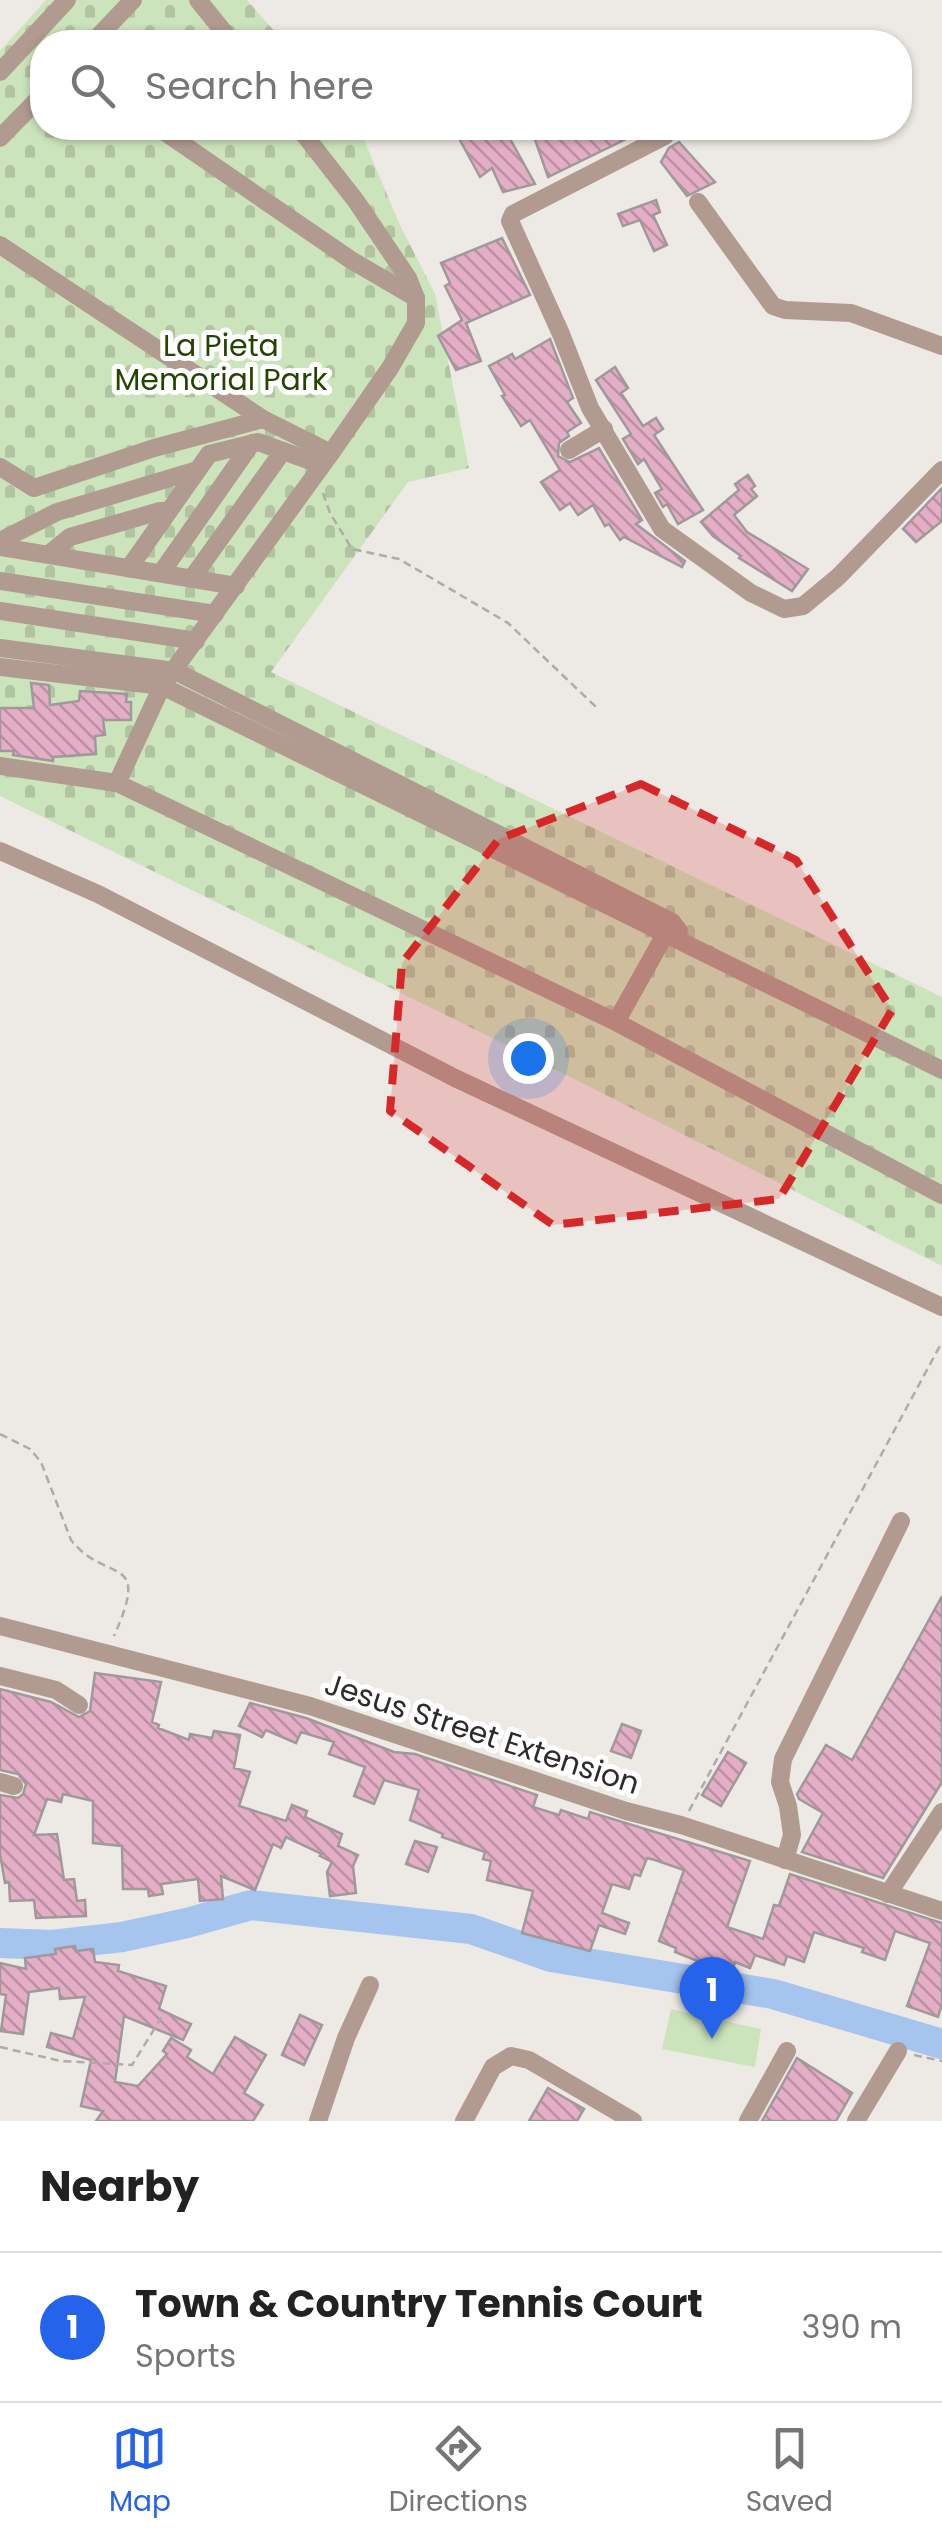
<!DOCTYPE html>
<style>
body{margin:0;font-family:Poppins,sans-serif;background:#f2f2f2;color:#222}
.you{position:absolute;left:528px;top:1058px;width:35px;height:35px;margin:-25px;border:8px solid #fff;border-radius:50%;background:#1a73e8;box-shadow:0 0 0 15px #1a73e833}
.badge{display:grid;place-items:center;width:65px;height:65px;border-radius:50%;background:#2563eb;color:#fff;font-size:32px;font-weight:700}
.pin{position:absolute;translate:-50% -82px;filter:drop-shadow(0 2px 5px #0008)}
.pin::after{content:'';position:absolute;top:52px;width:35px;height:30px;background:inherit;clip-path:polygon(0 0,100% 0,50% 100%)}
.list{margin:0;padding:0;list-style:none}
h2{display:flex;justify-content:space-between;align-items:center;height:130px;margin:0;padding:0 40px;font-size:42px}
h2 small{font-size:32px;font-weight:400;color:#767676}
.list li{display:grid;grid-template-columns:65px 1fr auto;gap:30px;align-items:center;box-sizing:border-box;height:150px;padding:0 40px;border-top:2px solid #e0e0e0}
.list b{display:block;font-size:38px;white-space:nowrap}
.list p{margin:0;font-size:32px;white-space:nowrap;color:#767676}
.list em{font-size:32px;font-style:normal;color:#767676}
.icon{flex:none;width:55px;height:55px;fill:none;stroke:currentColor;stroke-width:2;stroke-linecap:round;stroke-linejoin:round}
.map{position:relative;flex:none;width:942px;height:2121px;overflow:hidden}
.search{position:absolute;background:#fff;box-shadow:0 2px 8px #0004;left:30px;right:30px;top:30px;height:110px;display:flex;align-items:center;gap:25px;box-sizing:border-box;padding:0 35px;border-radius:40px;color:#767676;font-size:38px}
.sheet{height:280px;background:#fff}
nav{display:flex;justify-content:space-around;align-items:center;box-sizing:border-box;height:140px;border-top:2px solid #e0e0e0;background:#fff;font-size:28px;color:#767676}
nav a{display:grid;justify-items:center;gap:5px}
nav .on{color:#2563eb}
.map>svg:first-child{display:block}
.cemetery{fill:url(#cemetery-stones)}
.garden{fill:#cce4bc}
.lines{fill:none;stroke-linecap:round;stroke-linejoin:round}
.river{stroke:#a5c4ee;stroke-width:30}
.building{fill:url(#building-back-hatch);stroke:#a0999c;stroke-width:2.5}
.path{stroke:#afaca8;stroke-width:2.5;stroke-dasharray:8 5;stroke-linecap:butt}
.minor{stroke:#b19a90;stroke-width:18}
.marked{fill:#d62828;fill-opacity:0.2;stroke:#d62828;stroke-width:8;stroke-dasharray:20 12;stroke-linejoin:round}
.labels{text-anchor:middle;stroke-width:10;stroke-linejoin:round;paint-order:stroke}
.park-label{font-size:30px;fill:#244401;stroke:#fff}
.street-label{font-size:30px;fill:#2d2c2a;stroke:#fff}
</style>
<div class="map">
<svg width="942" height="2121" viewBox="0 0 942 2121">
<defs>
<pattern id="cemetery-stones" width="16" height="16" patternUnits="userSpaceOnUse" patternTransform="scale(2.5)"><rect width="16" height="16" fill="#cce4bc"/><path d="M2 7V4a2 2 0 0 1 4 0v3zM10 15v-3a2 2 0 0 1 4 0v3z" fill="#b0c4a2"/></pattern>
<pattern id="building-back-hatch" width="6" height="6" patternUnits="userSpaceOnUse" patternTransform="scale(2.5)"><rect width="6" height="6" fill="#e4afc6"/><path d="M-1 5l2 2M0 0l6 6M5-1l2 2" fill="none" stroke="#b98fa1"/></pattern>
</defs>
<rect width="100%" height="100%" fill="#ede9e4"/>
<polygon class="cemetery" points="46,0 247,0 284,42 42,42 42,128 359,128 399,223 435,294 469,468 408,482 271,672 942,997 942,1266 527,1055 0,796 0,51"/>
<polygon class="garden" points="671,2009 761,2029 755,2067 662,2049"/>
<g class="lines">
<polyline class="river" points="0,1943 52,1945 122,1937 187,1923 251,1905 471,1929 551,1957 773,1994 942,2044"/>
</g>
<g class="building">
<polygon points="487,128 504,128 535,184 503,192 492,168 480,177 460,140"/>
<polygon points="531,128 649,128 548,177"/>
<polygon points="679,142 715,182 687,196 661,162 669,148"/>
<polygon points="656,200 660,212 653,215 667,245 654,251 640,220 623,226 618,214"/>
<polygon points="502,238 530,295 466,323 481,361 456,370 438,336 462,320 445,286 450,283 441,263"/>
<polygon points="550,339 573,398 567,402 581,423 567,432 569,436 559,443 558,456 570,462 599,448 642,520 636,524 685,561 682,567 624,537 620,540 609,524 605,526 593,505 578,515 570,503 560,510 541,482 560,470 530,420 521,426 502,396 505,395 489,366 512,354 515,359"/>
<polygon points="615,367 628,388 621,393 643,426 656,418 663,429 654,435 703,510 678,524 667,504 663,507 655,493 662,489 644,459 638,464 623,439 631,434 596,380"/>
<polygon points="748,475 755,486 751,489 757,496 734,515 747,532 808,569 792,591 739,558 741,556 713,536 701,522 739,490 735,484"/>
<polygon points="942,488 942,521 916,542 903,529"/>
<polygon points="31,683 49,685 50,705 79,701 80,691 127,694 126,702 131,702 131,720 103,720 105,735 95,736 96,754 53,757 53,761 13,755 14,751 0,751 0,708 34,708"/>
<polygon points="942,1596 942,1782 883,1878 802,1852 823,1813 799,1799 797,1794 826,1745 852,1760"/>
<polygon points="95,1673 161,1682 152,1722 159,1725 158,1728 189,1740 190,1734 212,1738 214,1731 240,1735 234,1768 250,1772 239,1806 286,1821 292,1805 307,1811 305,1817 342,1834 338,1846 358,1855 353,1866 356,1893 330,1896 327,1872 332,1862 320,1856 322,1854 286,1837 281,1848 273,1844 255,1890 221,1876 223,1899 200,1901 198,1879 161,1884 163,1894 149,1896 148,1889 123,1889 122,1846 93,1843 93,1801 63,1794 61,1802 47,1799 34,1835 57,1834 64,1880 74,1879 77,1901 85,1900 86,1916 36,1918 34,1900 10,1901 9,1882 5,1883 0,1854 0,1795 18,1798 23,1794 26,1784 18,1774 0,1770 0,1689 51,1702 79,1717 90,1711"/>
<polygon points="250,1703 306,1718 394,1752 415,1754 537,1795 533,1807 559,1815 561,1810 588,1819 590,1812 750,1861 727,1927 763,1939 774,1905 779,1906 790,1874 942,1923 942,2004 938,2017 907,2006 930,1943 895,1931 885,1960 862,1952 864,1948 814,1932 804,1962 787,1956 784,1965 755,1955 750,1968 735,1962 733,1970 716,1965 715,1968 675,1952 676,1948 659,1941 684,1870 655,1860 647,1858 640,1876 634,1874 629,1889 612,1884 602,1913 629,1923 625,1934 599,1925 590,1951 522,1933 533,1891 487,1880 491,1861 483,1859 485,1852 442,1837 443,1834 410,1820 419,1790 384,1780 374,1804 354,1796 365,1767 329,1754 334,1742 301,1732 296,1743 266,1730 262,1737 239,1726"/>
<polygon points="622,1724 641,1731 631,1758 611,1751"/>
<polygon points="728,1752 746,1763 721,1806 702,1795"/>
<polygon points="415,1841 437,1847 428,1872 406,1864"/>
<polygon points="75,1946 76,1951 93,1949 95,1962 119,1965 118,1971 166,1986 159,2009 191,2024 183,2040 124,2016 115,2082 138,2086 167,2054 163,2051 171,2038 191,2050 187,2057 213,2074 235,2037 266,2055 244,2093 263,2105 253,2121 96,2121 103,2111 81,2106 91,2060 47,2047 51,2033 73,2039 85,1997 60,1999 59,1988 29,1992 23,2034 1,2031 6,1995 0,1994 0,1963 26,1969 25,1958 56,1954 55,1949"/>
<polygon points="300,2015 322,2025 304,2065 282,2055"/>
<polygon points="797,2058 852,2093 836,2121 762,2121"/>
<polygon points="548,2088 584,2109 577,2121 529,2121"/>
</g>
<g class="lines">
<g class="path">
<polyline points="323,493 330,513 352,549 399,559 508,623 597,708"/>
<path d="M 0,1434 L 30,1449 L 41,1462 L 71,1540 C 106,1585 152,1551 114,1636"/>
<polyline points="689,1811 942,1342"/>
<polyline points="0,2047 61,2061 132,2065 163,2015"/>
<polyline points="914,2055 942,2061"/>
</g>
<g class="minor">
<polyline points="198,0 232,42"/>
<polyline points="93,42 133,0"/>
<polyline points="0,72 67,0"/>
<polyline points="159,128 351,260 416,298"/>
<polyline points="665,136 513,214 510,221 561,334 590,408 662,529 751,593 784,609 803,606 838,577 942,470"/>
<polyline points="0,138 42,95"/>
<polyline points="698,202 773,306 785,310 851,313 942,346"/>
<polyline points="0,245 263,419 331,453"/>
<polyline points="569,450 604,429"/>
<polyline points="0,467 34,488 154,448 263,419"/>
<polyline points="0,541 57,512 197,470"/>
<polyline points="0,547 236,586"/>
<polyline points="49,554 70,537 160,511 168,511"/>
<polyline points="129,568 209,454 258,442 322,465"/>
<polyline points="161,573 252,443"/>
<polyline points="192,578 283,451"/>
<polyline points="0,581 215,614"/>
<polyline points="0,611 196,641"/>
<polyline points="0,648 175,671 672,922 679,931"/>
<polyline points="0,667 162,686 942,1070"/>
<polyline points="0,766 117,783 616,1022 672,922"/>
<polyline points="117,783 162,686 331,453 390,368 416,323 416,298 408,278 356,201 299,128"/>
<polyline points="0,851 98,894 455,1078 942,1307"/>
<polyline points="616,1022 942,1195"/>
<polyline points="0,1626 310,1706 626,1811 681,1825 942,1911"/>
<polyline points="0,1676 56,1690 79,1705"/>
<polyline points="0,1782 14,1786"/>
<polyline points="785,1860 792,1835 788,1806 780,1782 783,1759 901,1521"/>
<polyline points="888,1894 942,1812"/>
<polyline points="318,2121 346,2038 370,1985"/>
<polyline points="464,2121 493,2067 511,2056 529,2060 633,2121"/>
<polyline points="748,2121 787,2051"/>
<polyline points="856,2121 898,2051"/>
</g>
</g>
<path class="marked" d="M 641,784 L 796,860 L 892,1010 L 779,1199 L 553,1225 L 390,1111 L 402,963 L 499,839 Z"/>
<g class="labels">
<g class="park-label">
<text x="221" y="356">La Pieta<tspan x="221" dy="34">Memorial Park</tspan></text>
</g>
<g class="street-label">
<text transform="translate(482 1734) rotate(18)" y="10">Jesus Street Extension</text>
</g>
</g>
</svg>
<div class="you"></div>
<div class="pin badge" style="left:712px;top:2039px">1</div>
<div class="search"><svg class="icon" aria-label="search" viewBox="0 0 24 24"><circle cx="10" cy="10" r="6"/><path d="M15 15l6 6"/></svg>Search here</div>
</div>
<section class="sheet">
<h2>Nearby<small></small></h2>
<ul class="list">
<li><span class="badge">1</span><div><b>Town &amp; Country Tennis Court</b><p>Sports</p></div><em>390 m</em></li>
</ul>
</section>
<nav>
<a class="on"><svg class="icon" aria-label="map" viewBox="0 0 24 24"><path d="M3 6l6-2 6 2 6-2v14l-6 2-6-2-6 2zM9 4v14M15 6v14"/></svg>Map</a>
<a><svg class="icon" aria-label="directions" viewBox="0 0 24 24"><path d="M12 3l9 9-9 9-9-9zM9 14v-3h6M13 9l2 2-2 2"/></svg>Directions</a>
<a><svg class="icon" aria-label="saved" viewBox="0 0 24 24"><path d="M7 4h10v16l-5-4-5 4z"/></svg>Saved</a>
</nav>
